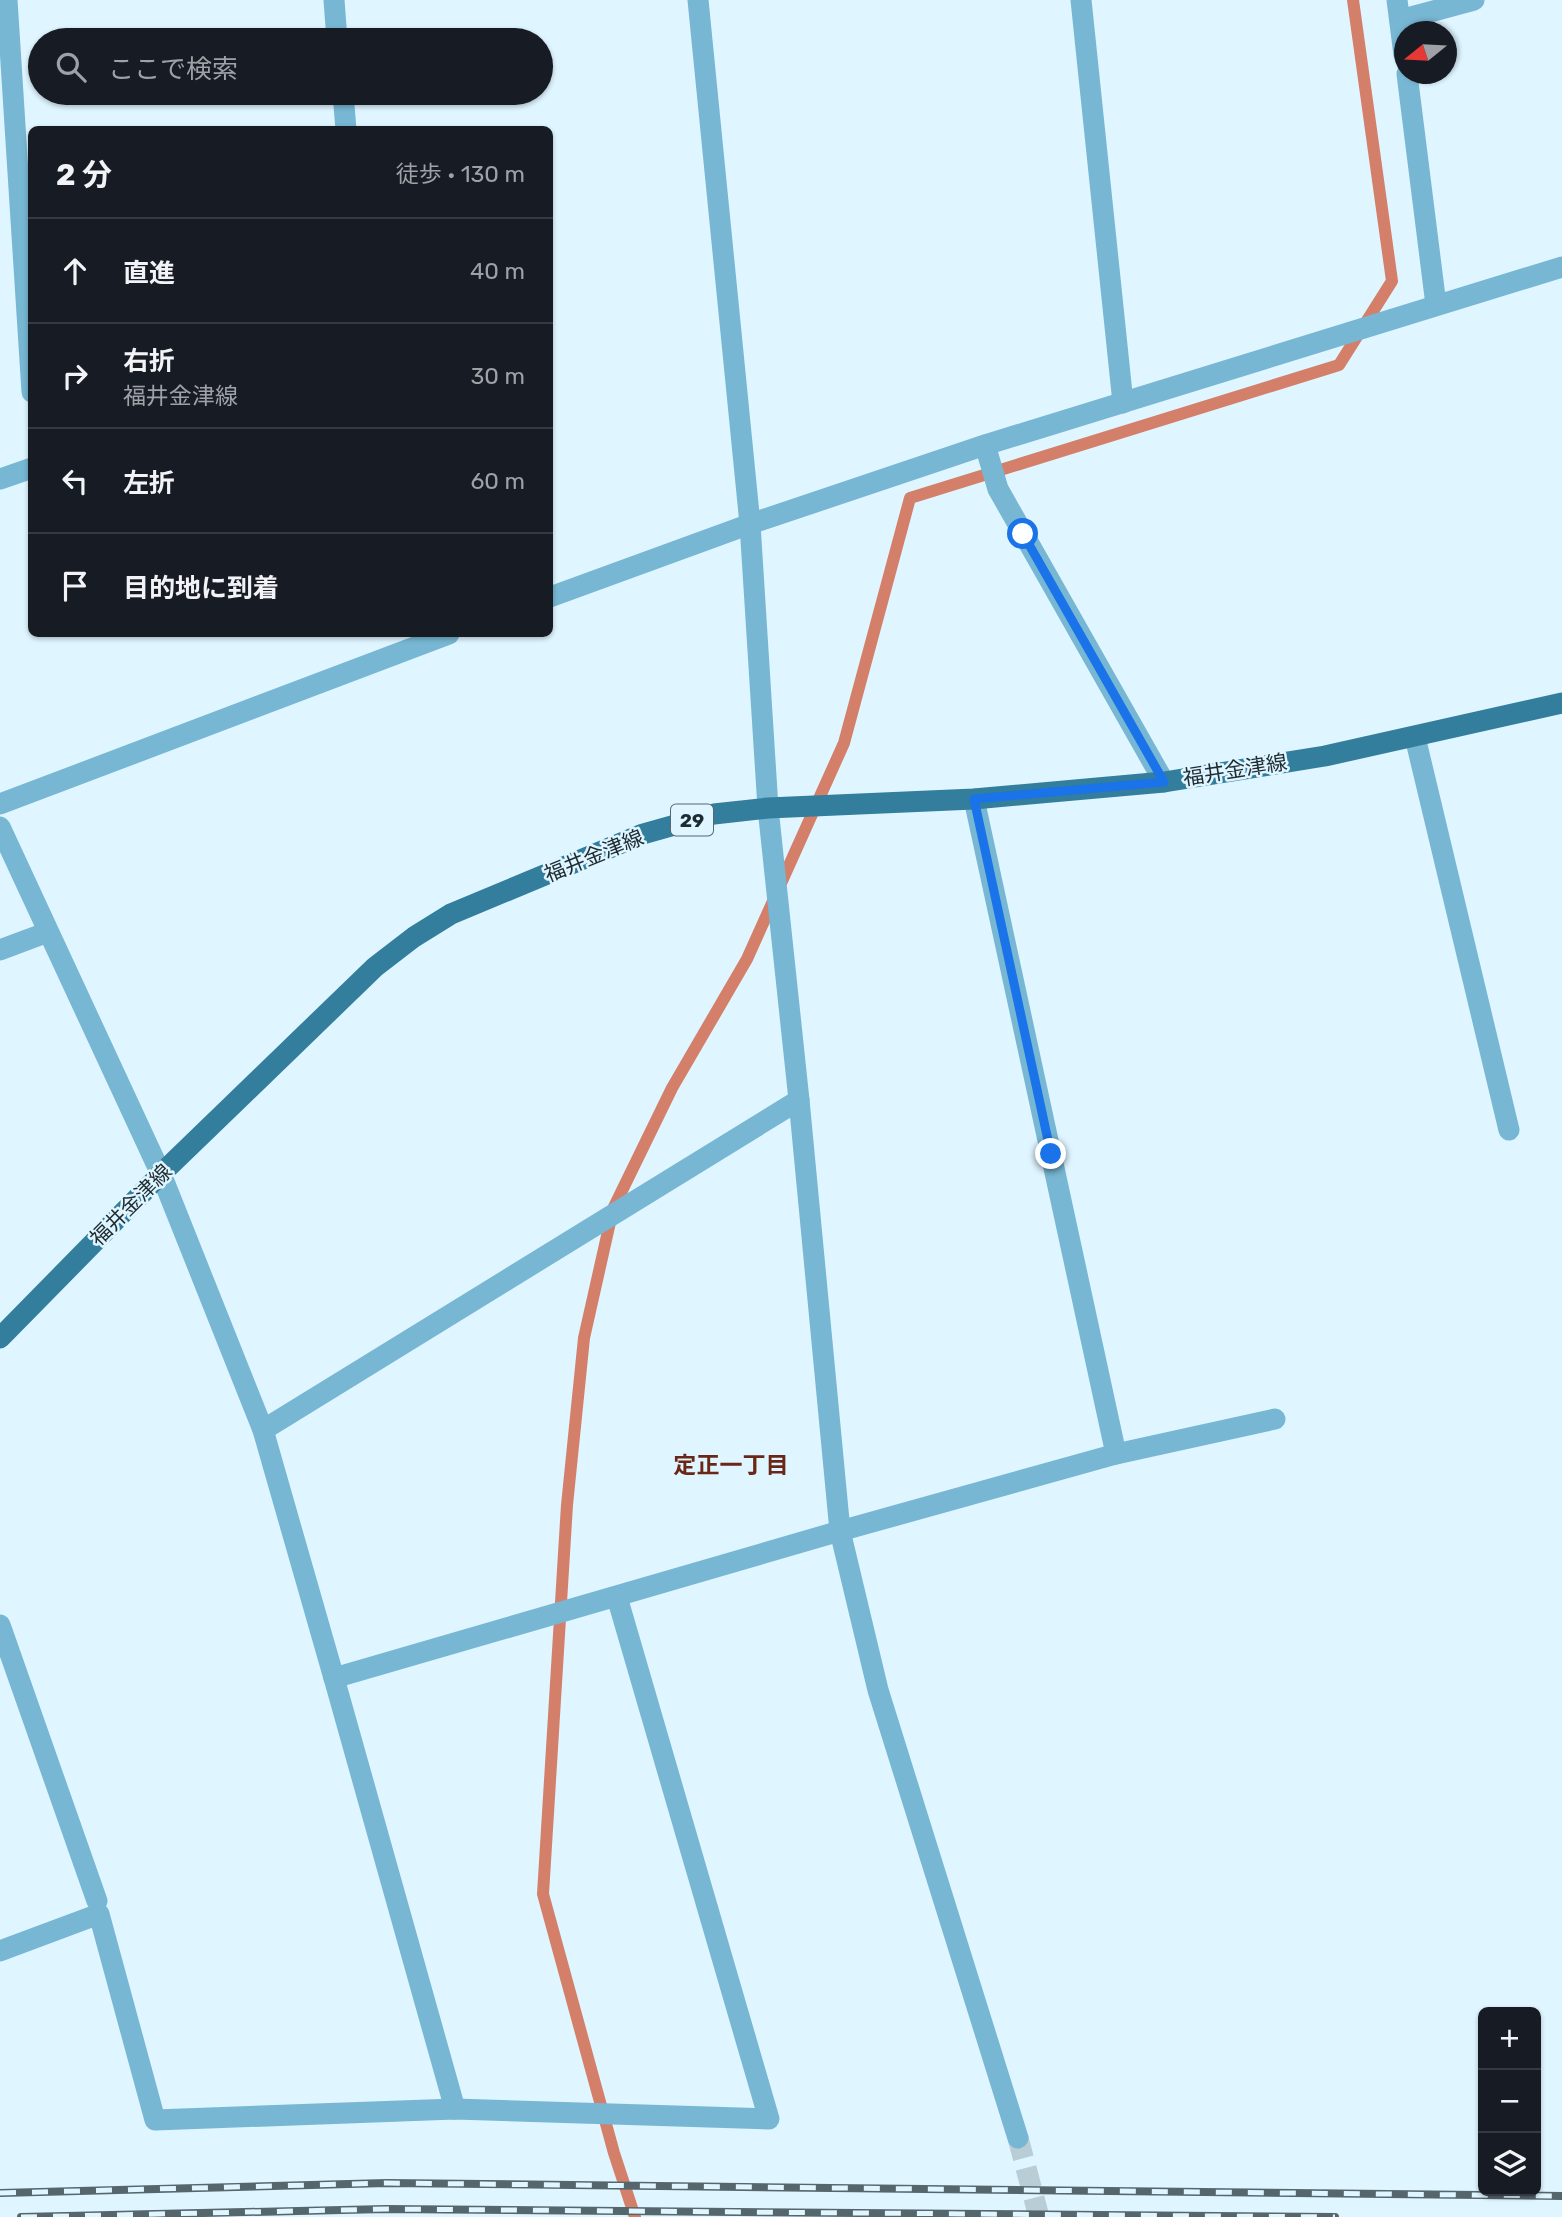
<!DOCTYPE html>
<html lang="ja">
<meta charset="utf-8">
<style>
body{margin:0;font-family:Rubik,"Noto Sans JP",sans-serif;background:#20242c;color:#f1f3f6}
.controls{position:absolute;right:21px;bottom:21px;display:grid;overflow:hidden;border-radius:10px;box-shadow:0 2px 5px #0004}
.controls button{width:63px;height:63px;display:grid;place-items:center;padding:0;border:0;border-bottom:2px solid #363941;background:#171b24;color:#f1f3f6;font:35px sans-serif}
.compass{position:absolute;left:1394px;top:21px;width:63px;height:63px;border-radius:50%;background:#171b24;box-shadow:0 2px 5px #0004;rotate:252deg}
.stop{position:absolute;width:21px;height:21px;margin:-16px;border:5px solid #1a73e8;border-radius:50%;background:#fff}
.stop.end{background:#1a73e8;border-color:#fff;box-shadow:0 2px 7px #0008}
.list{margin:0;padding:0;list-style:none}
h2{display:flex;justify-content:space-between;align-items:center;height:91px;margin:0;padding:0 28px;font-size:30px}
h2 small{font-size:23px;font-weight:400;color:#9ea1a6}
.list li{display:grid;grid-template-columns:46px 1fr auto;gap:21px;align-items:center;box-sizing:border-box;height:105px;padding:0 28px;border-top:2px solid #363941}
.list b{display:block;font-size:26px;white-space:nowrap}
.list p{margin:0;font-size:23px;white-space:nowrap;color:#9ea1a6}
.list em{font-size:23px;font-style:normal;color:#9ea1a6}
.icon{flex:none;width:38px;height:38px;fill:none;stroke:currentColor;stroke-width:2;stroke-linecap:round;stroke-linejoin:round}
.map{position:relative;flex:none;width:1562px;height:2217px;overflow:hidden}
.search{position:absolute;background:#171b24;box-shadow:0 2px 5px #0004;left:28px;top:28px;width:525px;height:77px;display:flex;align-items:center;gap:18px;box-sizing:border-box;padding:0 24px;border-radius:38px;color:#9ea1a6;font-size:26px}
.panel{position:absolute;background:#171b24;box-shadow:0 2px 5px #0004;left:28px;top:126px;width:525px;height:511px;border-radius:10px}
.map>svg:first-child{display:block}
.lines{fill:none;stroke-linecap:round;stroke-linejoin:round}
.stream{stroke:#d37f69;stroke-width:12}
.minor-tunnel{stroke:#b8cdd6;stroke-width:21;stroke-dasharray:21 10;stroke-linecap:butt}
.minor{stroke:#77b7d3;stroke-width:21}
.tertiary{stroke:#77b7d3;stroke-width:21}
.primary{stroke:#337e9c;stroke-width:21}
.rail-casing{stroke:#55666d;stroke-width:8}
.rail{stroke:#dff5ff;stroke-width:5;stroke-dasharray:16;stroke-linecap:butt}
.route{stroke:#1a73e8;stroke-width:9}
.labels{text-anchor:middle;stroke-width:5;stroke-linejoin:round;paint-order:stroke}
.shield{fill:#dff5ff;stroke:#586870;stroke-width:2}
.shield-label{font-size:19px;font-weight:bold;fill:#1e2c32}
.street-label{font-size:21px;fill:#1e2c32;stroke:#dff5ff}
.neighbourhood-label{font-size:23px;font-weight:bold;fill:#6a2717;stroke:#dff5ff}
</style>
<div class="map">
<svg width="1562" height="2217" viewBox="0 0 1562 2217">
<rect width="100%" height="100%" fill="#dff5ff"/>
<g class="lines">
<polyline class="stream" points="635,2217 614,2153 543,1894 567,1505 584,1338 613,1209 672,1088 747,959 844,743 910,498 1339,365 1392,281 1353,0"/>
<polyline class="minor-tunnel" points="1018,2138 1039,2217"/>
<g class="minor">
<polyline points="7,0 32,392"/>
<polyline points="334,0 337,40"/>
<polyline points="1081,0 1123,403"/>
<polyline points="1397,0 1404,55"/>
<polyline points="1400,20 1474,0"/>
<polyline points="1407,74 1436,305"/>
<polyline points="343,93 346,130"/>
<polyline points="985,445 998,489 1164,782"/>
<polyline points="0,479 32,468"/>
<polyline points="550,597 750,524 985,445 1562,267"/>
<polyline points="1415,737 1509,1130"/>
<polyline points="974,799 1116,1454"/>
<polyline points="0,804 449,634"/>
<polyline points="768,808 799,1100 840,1531 878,1690 1018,2138"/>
<polyline points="0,827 161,1174 263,1430 334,1678 840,1531 1116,1454 1275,1419"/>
<polyline points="0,950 48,932"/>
<polyline points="263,1430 799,1100"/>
<polyline points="0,1625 97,1901"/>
<polyline points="334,1678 455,2109"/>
<polyline points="0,1951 99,1914 155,2120 455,2109 769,2119 617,1597"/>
</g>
<polyline class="tertiary" points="698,0 750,524 768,808"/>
<polyline class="primary" points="0,1338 161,1174 375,967 414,937 451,914 643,834 714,814 768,808 974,799 1164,782 1325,756 1562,703"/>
<defs>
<g id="rail">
<polyline points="0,2193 387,2183 1562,2196"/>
<polyline points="21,2217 386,2209 1335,2217"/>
</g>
</defs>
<use href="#rail" class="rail-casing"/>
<use href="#rail" class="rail"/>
</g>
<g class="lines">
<polyline class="route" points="1023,534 1164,782 974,799 1051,1154"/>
</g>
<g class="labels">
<rect class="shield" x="671" y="804.5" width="42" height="31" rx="5"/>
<g class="shield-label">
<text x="692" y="827">29</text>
</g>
<g class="street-label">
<text transform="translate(1235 770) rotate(-9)" y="7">福井金津線</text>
<text transform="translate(594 856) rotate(-22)" y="7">福井金津線</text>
<text transform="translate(131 1205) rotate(-45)" y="7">福井金津線</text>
</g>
<g class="neighbourhood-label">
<text x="731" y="1473">定正一丁目</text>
</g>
</g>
</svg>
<div class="controls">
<button>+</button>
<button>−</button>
<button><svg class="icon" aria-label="layers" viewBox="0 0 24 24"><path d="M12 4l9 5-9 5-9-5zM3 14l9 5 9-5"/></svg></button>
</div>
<svg class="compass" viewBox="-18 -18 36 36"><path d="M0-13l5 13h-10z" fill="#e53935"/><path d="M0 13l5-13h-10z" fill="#9ea1a6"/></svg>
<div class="stop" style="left:1023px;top:534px"></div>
<div class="stop end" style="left:1051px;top:1154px"></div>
<div class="search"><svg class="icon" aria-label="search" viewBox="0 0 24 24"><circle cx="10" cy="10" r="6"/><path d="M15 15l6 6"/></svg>ここで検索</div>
<section class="panel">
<h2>2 分<small>徒歩 · 130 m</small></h2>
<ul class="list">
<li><svg class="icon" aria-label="ahead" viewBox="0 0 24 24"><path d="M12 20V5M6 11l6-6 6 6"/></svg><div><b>直進</b></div><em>40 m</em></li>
<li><svg class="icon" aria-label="right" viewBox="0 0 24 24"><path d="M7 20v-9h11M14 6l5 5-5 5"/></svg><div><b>右折</b><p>福井金津線</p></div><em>30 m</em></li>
<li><svg class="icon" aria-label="left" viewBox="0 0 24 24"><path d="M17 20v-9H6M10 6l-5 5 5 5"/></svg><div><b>左折</b></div><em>60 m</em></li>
<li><svg class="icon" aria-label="arrive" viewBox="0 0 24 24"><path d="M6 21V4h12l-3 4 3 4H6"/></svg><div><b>目的地に到着</b></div></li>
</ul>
</section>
</div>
